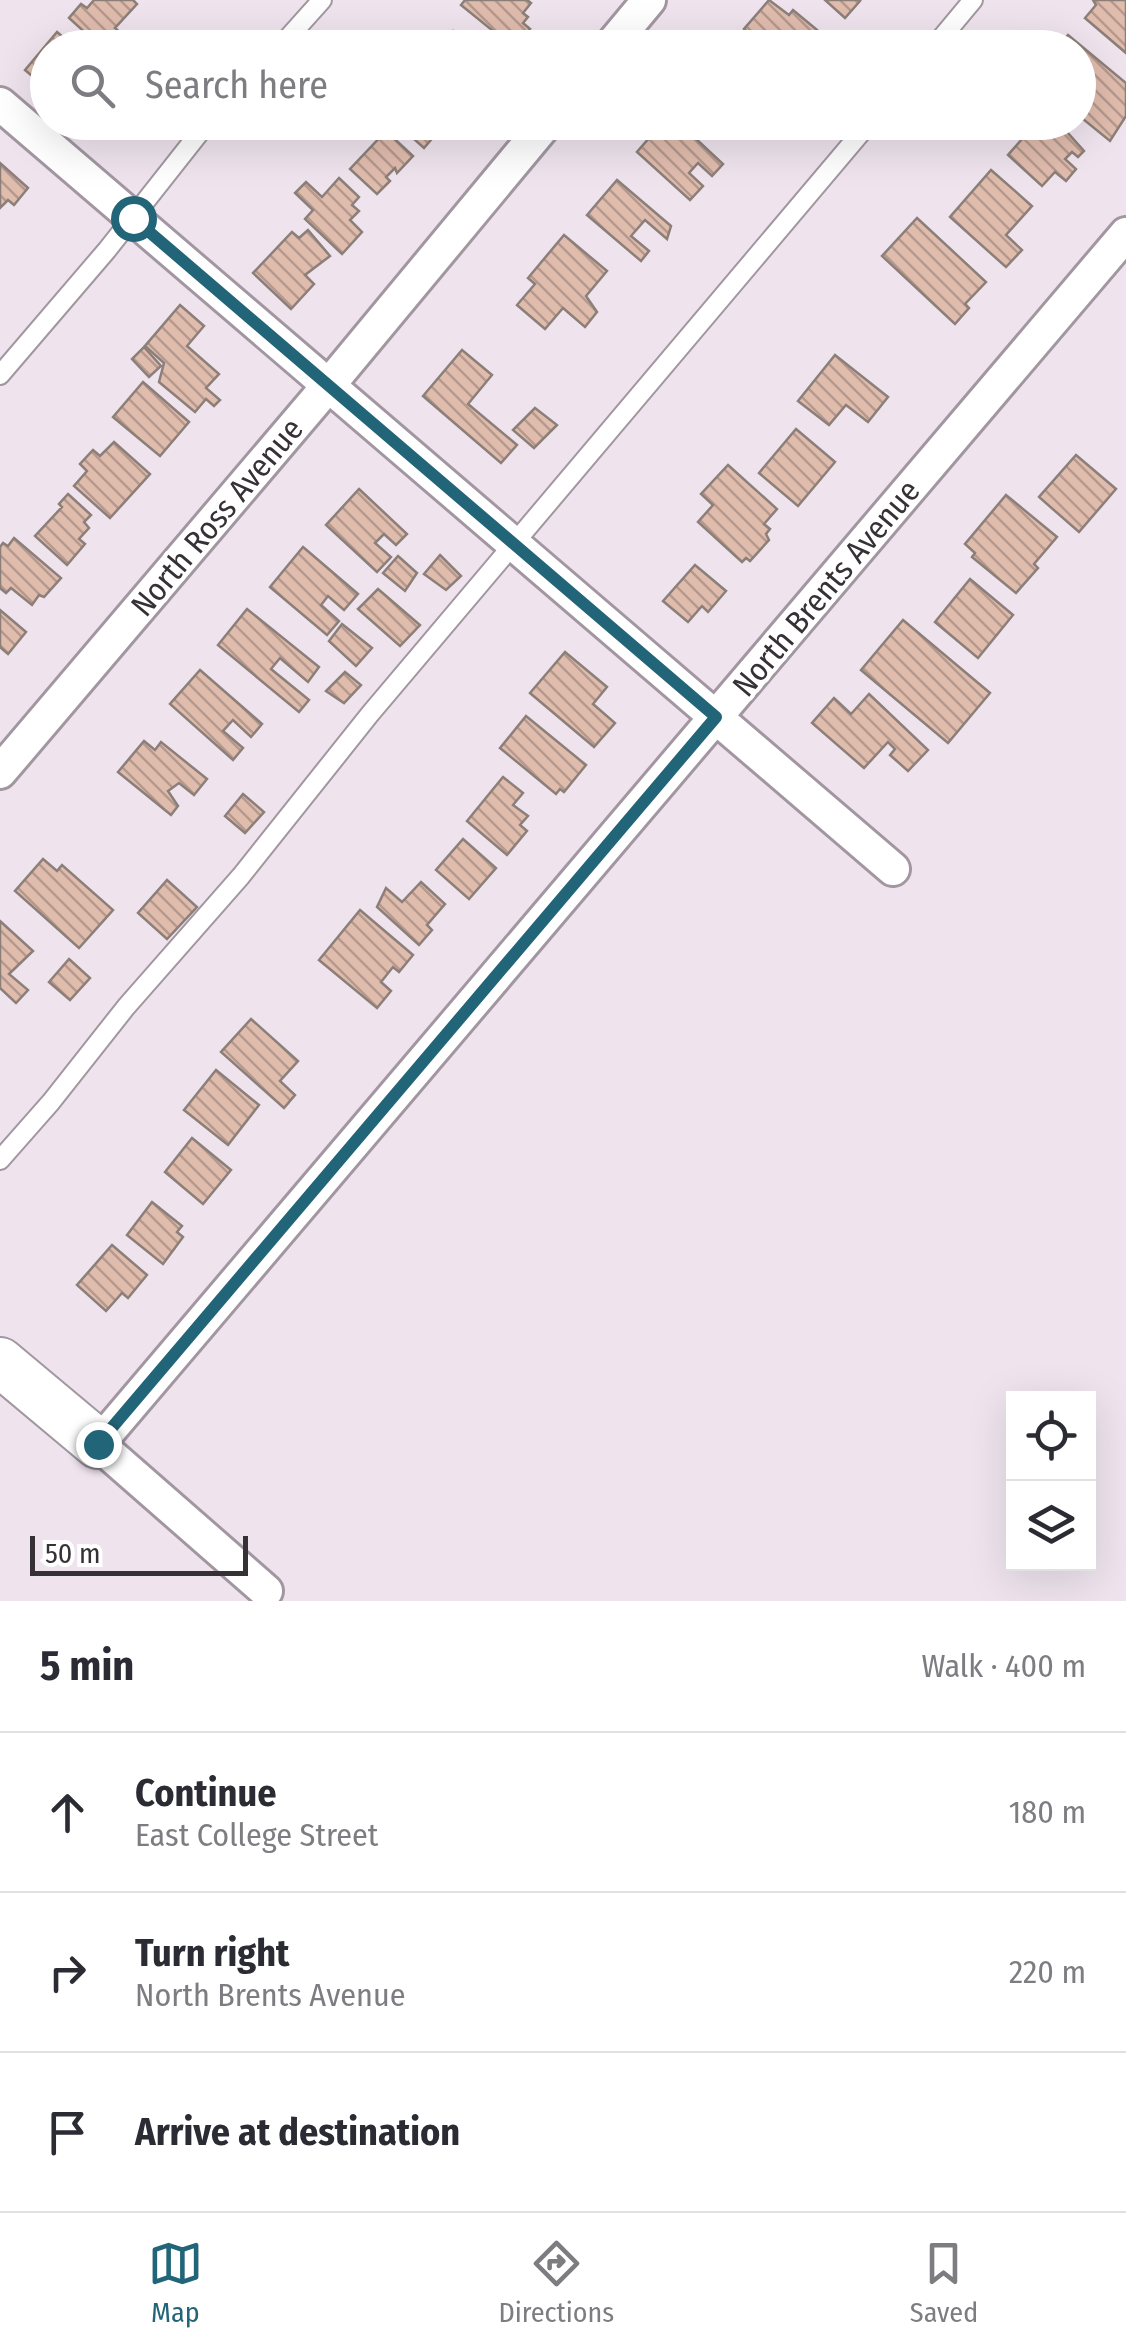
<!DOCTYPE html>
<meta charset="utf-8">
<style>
body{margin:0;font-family:"Fira Sans Condensed",sans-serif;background:#f7f7f7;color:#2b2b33}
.controls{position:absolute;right:30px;bottom:30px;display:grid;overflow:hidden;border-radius:0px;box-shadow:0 10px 40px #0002}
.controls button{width:90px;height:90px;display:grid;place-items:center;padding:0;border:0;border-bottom:2px solid #e1e1e2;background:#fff;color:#2b2b33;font:50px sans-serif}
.scale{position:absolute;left:30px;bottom:25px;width:218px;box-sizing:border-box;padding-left:10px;border:5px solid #353135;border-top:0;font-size:28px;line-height:35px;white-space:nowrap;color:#353135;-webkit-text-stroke:8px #fff;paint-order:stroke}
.stop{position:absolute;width:30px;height:30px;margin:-22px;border:8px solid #226478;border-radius:50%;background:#fff}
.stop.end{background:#226478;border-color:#fff;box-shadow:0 2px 10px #0008}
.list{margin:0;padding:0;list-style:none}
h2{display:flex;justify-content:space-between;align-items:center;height:130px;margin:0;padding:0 40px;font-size:42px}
h2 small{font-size:32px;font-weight:400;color:#7c7c81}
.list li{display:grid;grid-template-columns:65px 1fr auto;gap:30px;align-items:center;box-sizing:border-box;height:160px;padding:0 40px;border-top:2px solid #e1e1e2}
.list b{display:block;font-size:38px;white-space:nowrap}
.list p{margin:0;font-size:32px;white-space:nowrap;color:#7c7c81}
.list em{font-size:32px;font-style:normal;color:#7c7c81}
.icon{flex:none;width:55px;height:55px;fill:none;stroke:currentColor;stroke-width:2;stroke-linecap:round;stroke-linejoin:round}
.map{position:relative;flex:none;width:1126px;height:1601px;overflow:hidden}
.search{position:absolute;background:#fff;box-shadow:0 10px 40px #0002;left:30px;right:30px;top:30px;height:110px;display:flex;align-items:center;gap:25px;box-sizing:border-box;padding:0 35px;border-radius:55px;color:#7c7c81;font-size:38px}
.sheet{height:610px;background:#fff}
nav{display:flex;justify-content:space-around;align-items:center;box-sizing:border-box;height:140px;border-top:2px solid #e1e1e2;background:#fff;font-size:28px;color:#7c7c81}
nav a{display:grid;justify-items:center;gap:5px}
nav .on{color:#226478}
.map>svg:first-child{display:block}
.building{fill:url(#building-back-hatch);stroke:#8c7f79;stroke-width:2.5}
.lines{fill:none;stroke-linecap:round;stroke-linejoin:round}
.lane-casing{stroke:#a297a1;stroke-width:22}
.street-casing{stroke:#a297a1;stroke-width:38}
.secondary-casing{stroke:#a297a1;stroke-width:52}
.lane{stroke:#fff;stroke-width:18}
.street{stroke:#fff;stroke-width:32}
.secondary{stroke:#fff;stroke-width:48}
.route{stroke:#226478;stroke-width:12}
.labels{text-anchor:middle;stroke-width:8;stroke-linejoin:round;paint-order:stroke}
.street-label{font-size:32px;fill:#353135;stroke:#fff}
</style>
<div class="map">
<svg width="1126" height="1601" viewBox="0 0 1126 1601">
<defs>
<pattern id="building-back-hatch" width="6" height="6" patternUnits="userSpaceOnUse" patternTransform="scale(2.5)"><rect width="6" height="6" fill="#e0bcad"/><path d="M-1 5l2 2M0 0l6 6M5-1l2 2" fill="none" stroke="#b6998e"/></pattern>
</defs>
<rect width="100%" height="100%" fill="#efe4ee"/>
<g class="building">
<polygon points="94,0 133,0 137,4 115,28 125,37 116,48 102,48 69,18 81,4 87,8"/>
<polygon points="465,0 527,0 531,3 523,13 528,17 523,23 530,29 514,48 461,5"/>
<polygon points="769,0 789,15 793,10 817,30 801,48 758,48 761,44 744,29"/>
<polygon points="825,0 858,0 860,1 845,18"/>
<polygon points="1126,0 1126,53 1085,18 1096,5 1093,0"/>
<polygon points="453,31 460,37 464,33 483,48 440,48"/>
<polygon points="57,32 76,48 48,48 48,89 25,70"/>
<polygon points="1068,35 1126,83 1126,116 1110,141 1078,115 1078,48 1050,48 1053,43 1058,47"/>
<polygon points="395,122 434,122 437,126 432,131 436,134 424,148"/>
<polygon points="663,122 678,122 723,164 712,176 698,163 689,173 703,186 690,200 637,152"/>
<polygon points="1037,122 1058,122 1084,151 1078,157 1072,152 1065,159 1076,169 1066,181 1055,172 1042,186 1008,155"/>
<polygon points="386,131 413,156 397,173 395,168 386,177 390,181 377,194 350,169"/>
<polygon points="0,163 28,188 14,205 8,200 0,208"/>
<polygon points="991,170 1032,206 1006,235 1022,250 1006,267 950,217"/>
<polygon points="339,178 359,197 352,205 359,211 350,220 362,232 342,254 305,219 313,210 295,193 306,182 322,197"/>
<polygon points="617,180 671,226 667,239 645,220 631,236 649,251 641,261 587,215"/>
<polygon points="917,218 986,282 965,304 969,308 955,324 882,256"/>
<polygon points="308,230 330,256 305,275 314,284 291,309 253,273 292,232 299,238"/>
<polygon points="564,235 607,271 586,296 597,312 585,327 563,308 545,329 517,305 535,284 528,278"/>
<polygon points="180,305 204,326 187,346 219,374 206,388 220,400 214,406 206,399 195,412 159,382 164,363 145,346"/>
<polygon points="144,347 161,366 149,377 132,359"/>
<polygon points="462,350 492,375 468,404 517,445 501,463 423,396"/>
<polygon points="835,355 888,397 868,422 846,405 829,425 798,401"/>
<polygon points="143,382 189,422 160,456 113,417"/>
<polygon points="535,408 557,425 534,448 513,430"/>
<polygon points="796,429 835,462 798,506 759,473"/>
<polygon points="114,442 150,474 110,518 74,486 87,471 80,464 93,450 100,456"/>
<polygon points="1076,455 1116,489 1079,532 1039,497"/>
<polygon points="728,465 777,509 764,524 770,529 766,534 769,540 750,561 746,558 742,562 698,522 713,505 701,494"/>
<polygon points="359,489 407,534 396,545 384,534 375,543 391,557 377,572 326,525"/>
<polygon points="68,494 91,515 84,522 89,528 79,539 85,544 67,565 35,536 62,507 59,504"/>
<polygon points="1006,495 1057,537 1034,564 1038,568 1016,593 972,557 975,553 965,544"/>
<polygon points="14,538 61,578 44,597 39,595 32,605 11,588 6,593 0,588 0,547 3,543 8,546"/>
<polygon points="303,547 358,594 344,610 328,596 321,605 339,621 327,635 270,587"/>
<polygon points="440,555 461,576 446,590 424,574"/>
<polygon points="398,556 417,573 405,591 383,573"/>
<polygon points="695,565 726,591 708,612 702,606 688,622 663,601"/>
<polygon points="970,579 1013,615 978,658 935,622"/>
<polygon points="378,589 420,625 400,646 358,609"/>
<polygon points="247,609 319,667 308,682 280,658 271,669 309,700 299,712 218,645"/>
<polygon points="0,610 26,632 8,654 0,647"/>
<polygon points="903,620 990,693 948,743 861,670"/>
<polygon points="342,624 372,648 356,666 329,641"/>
<polygon points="565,652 607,687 593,704 615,723 594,747 530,693"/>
<polygon points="200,670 262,724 251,737 233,720 223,731 243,748 233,760 170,704"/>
<polygon points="345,672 361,685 344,703 326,691"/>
<polygon points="869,694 928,750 908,771 890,755 895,749 888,742 864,768 812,723 834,698 851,714"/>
<polygon points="526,716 586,765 564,792 560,789 556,794 500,748"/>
<polygon points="144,741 155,750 161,742 207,779 194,795 179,783 168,791 178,806 171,815 118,772"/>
<polygon points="503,777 523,793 513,805 528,816 520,825 527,831 507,855 467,821"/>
<polygon points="243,794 264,812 245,833 225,816"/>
<polygon points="463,839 496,868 469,899 436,870"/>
<polygon points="43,859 57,871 62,865 113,910 79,948 15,891"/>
<polygon points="167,880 197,907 167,939 138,913"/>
<polygon points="421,882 445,904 427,925 432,930 419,945 377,907 386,888 402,902"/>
<polygon points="360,910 413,955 399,972 393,967 381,982 391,991 377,1008 319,960"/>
<polygon points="0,921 33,951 9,974 28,990 16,1003 0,988"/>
<polygon points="69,959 90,978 70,1000 49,982"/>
<polygon points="251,1019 298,1061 280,1081 295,1095 284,1108 221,1052"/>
<polygon points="216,1070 259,1105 228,1145 184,1110"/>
<polygon points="192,1138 231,1170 203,1204 165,1172"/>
<polygon points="152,1202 182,1226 177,1232 183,1237 163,1264 127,1235"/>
<polygon points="112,1245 147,1275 128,1298 122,1293 106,1311 77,1285"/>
</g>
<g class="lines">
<defs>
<g id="lane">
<polyline points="279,48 322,0"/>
<polyline points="933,48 973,0"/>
<polyline points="0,375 107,250 208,122"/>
<polyline points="0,1160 51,1102 126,1007 241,876 370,714 870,122"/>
</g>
<g id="street">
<polyline points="609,48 649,0"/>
<polyline points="0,104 893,869"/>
<polyline points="0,772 328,386 547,122"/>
<polyline points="266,1591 98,1444 1126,234"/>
</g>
<polyline id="secondary" points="0,1362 98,1444"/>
</defs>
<use href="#lane" class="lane-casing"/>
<use href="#street" class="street-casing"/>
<use href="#secondary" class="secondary-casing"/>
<use href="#lane" class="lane"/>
<use href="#street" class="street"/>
<use href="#secondary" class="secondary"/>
</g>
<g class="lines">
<polyline class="route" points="98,1444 716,717 133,218"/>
</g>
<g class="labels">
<g class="street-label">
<text transform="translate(217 517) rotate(-50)" y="11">North Ross Avenue</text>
<text transform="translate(826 588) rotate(-50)" y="11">North Brents Avenue</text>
</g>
</g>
</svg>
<div class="controls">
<button><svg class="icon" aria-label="locate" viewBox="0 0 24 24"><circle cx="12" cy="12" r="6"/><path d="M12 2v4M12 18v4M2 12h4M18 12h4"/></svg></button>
<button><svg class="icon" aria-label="layers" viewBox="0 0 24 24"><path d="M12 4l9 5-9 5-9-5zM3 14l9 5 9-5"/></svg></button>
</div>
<div class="scale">50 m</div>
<div class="stop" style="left:133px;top:218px"></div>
<div class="stop end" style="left:98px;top:1444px"></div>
<div class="search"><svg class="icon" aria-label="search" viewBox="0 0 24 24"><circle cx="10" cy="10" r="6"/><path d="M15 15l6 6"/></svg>Search here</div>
</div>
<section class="sheet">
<h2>5 min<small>Walk · 400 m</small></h2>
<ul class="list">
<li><svg class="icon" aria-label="ahead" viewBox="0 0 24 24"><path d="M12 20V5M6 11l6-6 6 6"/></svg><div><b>Continue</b><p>East College Street</p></div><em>180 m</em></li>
<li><svg class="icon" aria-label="right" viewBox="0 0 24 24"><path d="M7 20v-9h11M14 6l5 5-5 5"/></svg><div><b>Turn right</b><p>North Brents Avenue</p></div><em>220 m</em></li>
<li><svg class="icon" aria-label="arrive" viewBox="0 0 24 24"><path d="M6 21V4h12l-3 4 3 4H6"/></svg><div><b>Arrive at destination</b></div></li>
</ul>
</section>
<nav>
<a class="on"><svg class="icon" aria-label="map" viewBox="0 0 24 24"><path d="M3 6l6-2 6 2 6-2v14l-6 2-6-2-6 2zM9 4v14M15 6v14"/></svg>Map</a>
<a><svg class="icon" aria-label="directions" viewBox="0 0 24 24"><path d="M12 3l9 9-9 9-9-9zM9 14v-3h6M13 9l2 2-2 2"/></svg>Directions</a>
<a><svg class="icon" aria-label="saved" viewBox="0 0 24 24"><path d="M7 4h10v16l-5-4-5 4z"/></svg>Saved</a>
</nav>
